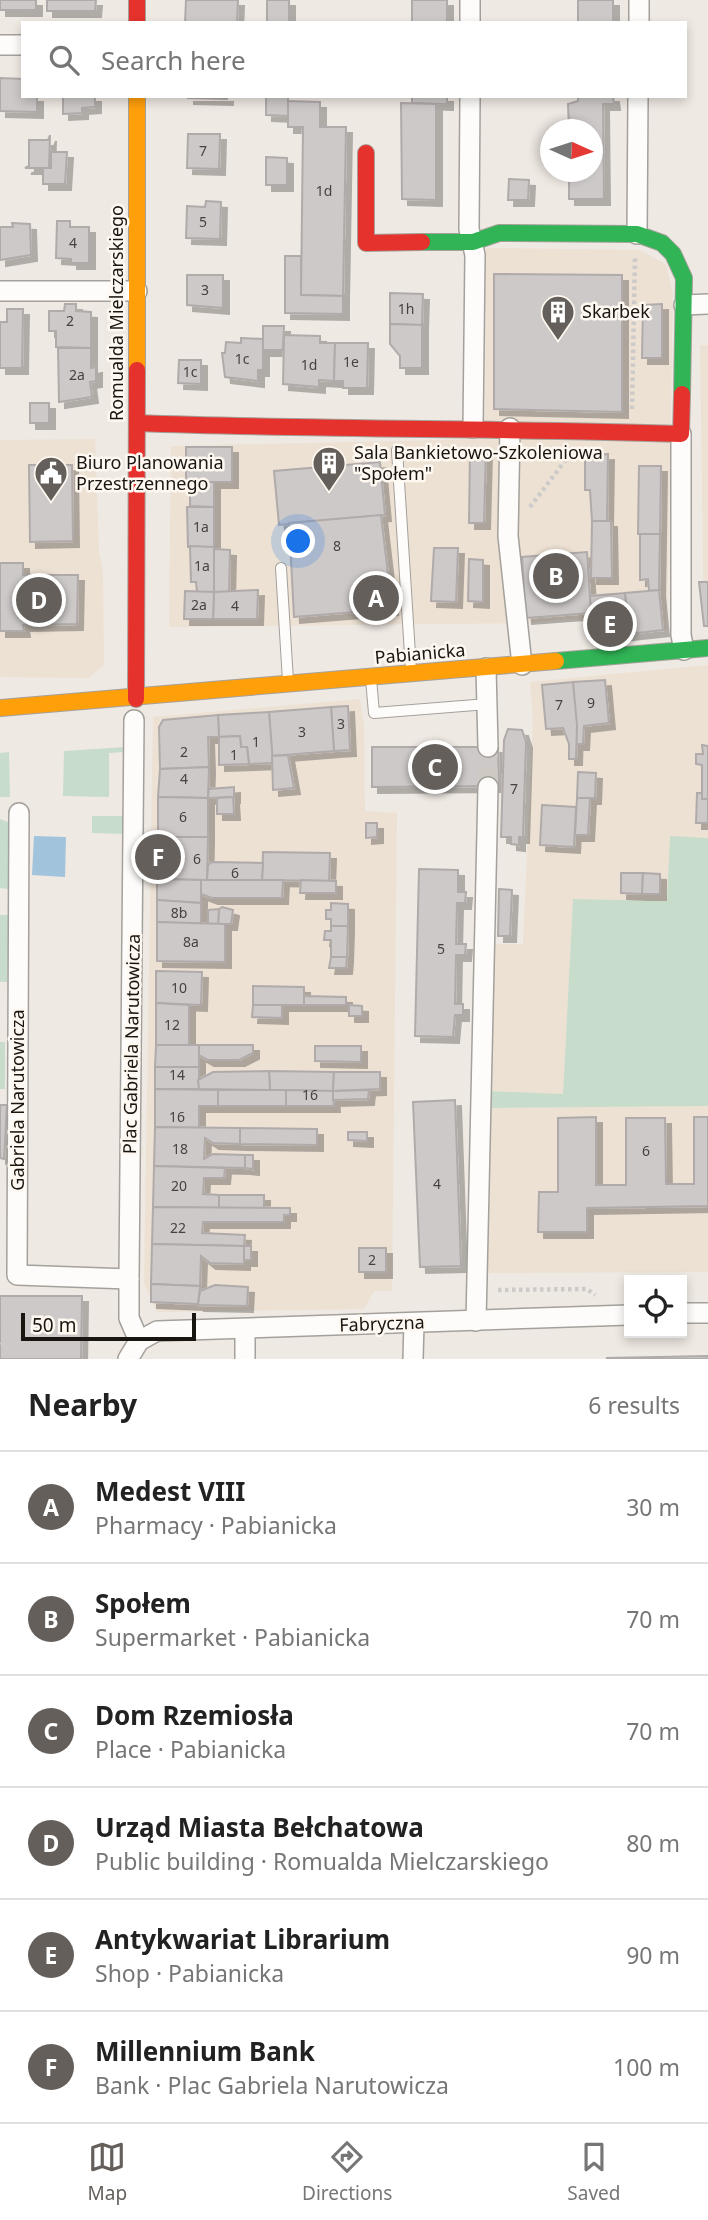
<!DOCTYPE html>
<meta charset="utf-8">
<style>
body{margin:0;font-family:"Noto Sans",sans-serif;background:#f6f6f6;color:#222}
.controls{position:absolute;right:21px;bottom:21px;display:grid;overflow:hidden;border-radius:0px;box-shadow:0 4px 10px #0003}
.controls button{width:63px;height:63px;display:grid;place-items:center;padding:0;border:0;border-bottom:2px solid #e0e0e0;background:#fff;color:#222;font:35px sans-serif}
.compass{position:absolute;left:540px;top:119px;width:63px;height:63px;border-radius:50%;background:#fff;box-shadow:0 4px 10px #0003;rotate:93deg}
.scale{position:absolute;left:21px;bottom:18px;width:175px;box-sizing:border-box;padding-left:7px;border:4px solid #191511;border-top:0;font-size:19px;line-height:24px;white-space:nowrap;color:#191511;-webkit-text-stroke:5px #fef8f0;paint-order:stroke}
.you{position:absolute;left:299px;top:542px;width:24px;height:24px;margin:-18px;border:5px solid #fff;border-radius:50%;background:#1a73e8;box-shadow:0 0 0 10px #1a73e833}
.badge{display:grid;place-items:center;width:46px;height:46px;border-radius:50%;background:#645f5a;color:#fff;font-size:23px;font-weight:700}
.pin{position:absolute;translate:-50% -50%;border:4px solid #fff;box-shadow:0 2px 7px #0006}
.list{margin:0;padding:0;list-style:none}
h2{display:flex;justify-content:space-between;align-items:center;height:91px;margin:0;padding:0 28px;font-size:30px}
h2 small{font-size:23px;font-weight:400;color:#767676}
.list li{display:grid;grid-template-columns:46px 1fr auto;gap:21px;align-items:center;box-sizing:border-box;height:112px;padding:0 28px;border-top:2px solid #e0e0e0}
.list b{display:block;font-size:26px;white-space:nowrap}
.list p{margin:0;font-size:23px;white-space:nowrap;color:#767676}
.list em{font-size:23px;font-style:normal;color:#767676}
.icon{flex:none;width:38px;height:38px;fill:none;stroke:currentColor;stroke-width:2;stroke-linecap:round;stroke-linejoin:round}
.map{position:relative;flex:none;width:708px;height:1359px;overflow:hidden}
.search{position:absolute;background:#fff;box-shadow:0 4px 10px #0003;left:21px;right:21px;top:21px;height:77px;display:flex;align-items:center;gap:18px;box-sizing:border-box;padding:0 24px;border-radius:0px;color:#767676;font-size:26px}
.sheet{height:763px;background:#fff}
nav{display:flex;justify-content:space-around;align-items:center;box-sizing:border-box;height:98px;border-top:2px solid #e0e0e0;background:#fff;font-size:19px;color:#767676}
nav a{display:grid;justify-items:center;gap:4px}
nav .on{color:#645f5a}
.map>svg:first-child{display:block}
.built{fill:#ece1d3}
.green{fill:#c7dccb}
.water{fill:#a1c3dc}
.building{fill:#cdc9c8;stroke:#b0abaa;stroke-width:2;filter:url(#shadow)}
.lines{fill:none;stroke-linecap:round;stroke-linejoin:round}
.street-tunnel{stroke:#cfc9c4;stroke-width:19;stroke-dasharray:19 10;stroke-linecap:butt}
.lane-casing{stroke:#a4a09b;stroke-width:12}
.street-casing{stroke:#a4a09b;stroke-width:22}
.fast-casing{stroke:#a4a09b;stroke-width:18}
.slow-casing{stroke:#a4a09b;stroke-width:18}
.jam-casing{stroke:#a4a09b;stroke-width:18}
.path{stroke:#cdcbc9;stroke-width:4.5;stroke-dasharray:3.5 3.5;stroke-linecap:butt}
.lane{stroke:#fdfcfb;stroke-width:10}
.street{stroke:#fdfcfb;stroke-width:19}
.fast{stroke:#30b455;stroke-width:16}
.slow{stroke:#ff9f0a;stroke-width:16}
.jam{stroke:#e5322d;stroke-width:16}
.labels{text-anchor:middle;stroke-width:5;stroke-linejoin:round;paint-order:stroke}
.number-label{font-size:14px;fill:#46423f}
.poi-label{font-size:18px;fill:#191511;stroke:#fef8f0;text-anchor:start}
.street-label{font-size:18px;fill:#191511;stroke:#fef8f0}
</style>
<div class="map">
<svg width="708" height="1359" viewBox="0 0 708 1359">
<defs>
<filter id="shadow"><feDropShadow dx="6" dy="6" stdDeviation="0" flood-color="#0004"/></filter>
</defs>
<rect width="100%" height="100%" fill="#efe9e3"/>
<g class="built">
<polygon points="486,248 639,250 666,264 673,293 667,630 593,637 587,618 527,623 169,627 171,446 485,439"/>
<polygon points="700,345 708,345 708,626 704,626"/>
<polygon points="95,439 99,551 103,572 104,665 88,678 0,677 0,440"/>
<polygon points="708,665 708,838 670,837 667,901 573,899 563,1094 487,1091 489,944 523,944 533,719 530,682"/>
<polygon points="360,699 364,724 365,811 397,813 392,1291 374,1291 364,1309 157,1312 144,1283 153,717"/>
<polygon points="708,1106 708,1272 486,1273 487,1108"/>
</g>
<g class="green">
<polygon points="126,747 126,752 109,753 109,797 63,796 64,751"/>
<polygon points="9,752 10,797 0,797 0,753"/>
<polygon points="92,816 125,816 125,834 92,833"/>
<polygon points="0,819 8,822 8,889 0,888"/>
<polygon points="670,836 708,838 708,1106 487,1108 487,1091 563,1094 573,899 667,901"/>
<polygon points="0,915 9,915 7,982 0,982"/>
<rect x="0" y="1042" width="5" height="47"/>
</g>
<polygon class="water" points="34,836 66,837 65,877 32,875"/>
<g class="building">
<rect x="0" y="0" width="36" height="10"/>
<polygon points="47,0 96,0 95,11 47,11"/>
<polygon points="186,0 238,0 237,23 185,23"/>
<rect x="267" y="0" width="22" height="23"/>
<rect x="412" y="0" width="35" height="23"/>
<rect x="578" y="0" width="35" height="23"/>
<polygon points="0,78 23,79 23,96 37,96 37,112 0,111"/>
<polygon points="63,96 95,96 95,107 82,108 82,113 63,114"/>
<polygon points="188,96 227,96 227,99 188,98"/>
<polygon points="266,96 288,96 288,116 266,115"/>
<polygon points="412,96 447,96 447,104 412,103"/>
<polygon points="578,96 613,96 614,104 603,104 604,199 569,199 569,172 592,172 592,130 569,130 568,104 578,101"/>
<polygon points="288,101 320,102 320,127 346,127 343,296 301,295 303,127 288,127"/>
<polygon points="401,103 436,104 436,200 402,199"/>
<polygon points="188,134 220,134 219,169 187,168"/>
<polygon points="50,135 49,168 25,168 29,166 29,140 48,140"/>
<polygon points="51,152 67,152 65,184 43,184 43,168 51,168"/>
<polygon points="266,157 287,158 287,185 266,185"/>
<polygon points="509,179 529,180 528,200 508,200"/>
<polygon points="206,201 221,202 220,239 186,238 187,206 205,207"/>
<polygon points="57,221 70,221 70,227 89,227 89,263 71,263 71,259 56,258"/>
<polygon points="12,223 30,224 31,255 0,260 0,227 13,227"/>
<polygon points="285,256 301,256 301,295 343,296 343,314 285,313"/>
<polygon points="494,274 622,275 622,412 494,409"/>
<polygon points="187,275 223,275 223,308 187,305"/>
<polygon points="390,293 423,294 422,325 390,324"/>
<polygon points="65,304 76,304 76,311 91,312 91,348 56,347 56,331 49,331 49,311 64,311"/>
<polygon points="662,304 662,358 642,358 643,305"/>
<polygon points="7,309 23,309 22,368 0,368 0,322 7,322"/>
<polygon points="390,324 422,325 422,368 400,368 400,356 390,344"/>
<polygon points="263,326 284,326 283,350 263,350"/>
<polygon points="284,335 320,336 320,343 335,343 334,381 319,380 319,387 283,384"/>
<polygon points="241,338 263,339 263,370 258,370 258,381 225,377 222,353 225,353 226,342 241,343"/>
<polygon points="335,343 368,343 367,388 343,388 343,381 334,381"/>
<polygon points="58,348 91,348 91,368 96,367 96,381 90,382 92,397 59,402"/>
<polygon points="179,360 201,360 201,384 178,383"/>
<rect x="30" y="403" width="19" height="20"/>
<rect x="186" y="447" width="46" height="35"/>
<polygon points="470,449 486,449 484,523 469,523"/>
<polygon points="608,454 607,521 592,521 590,490 585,490 585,455"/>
<polygon points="380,462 385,515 279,525 274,471"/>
<polygon points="29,465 72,465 73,541 30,542"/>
<polygon points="639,466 661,466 660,534 638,534"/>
<polygon points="190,482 214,482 214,507 190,506"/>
<polygon points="187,507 214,507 214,547 188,547"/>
<polygon points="381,515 392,609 294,617 289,523"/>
<polygon points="592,521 611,521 612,578 591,578"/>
<polygon points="640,534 660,534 659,590 649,591 648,579 640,580"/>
<polygon points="190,546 214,547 214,592 197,592 196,582 191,582"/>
<polygon points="434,548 458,548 456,602 431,601"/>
<polygon points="214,549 230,550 229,593 214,592"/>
<polygon points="587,552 591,613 526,618 522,557"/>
<polygon points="469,559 483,560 483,602 468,601"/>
<polygon points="0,563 23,563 23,575 78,575 77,624 23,625 24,631 0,631"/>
<polygon points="699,582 708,582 708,626 704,626"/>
<polygon points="258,590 257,619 213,619 214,592"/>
<polygon points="659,590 663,630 628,634 625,593"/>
<polygon points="185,591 214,592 213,619 184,619"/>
<polygon points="625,593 628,634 593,637 590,596"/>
<polygon points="605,680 609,723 584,726 583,744 576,744 573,682"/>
<polygon points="573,682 577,725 576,759 569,759 569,744 563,728 546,729 542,685"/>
<polygon points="348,706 350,750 334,751 331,707"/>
<polygon points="331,707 334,751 272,756 269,712"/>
<polygon points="269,712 273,763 249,764 247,747 241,747 240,736 219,737 218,715"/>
<polygon points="218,715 219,737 208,737 209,767 160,769 159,727 163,720"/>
<polygon points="508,729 522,730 526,742 523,837 519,837 519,845 511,844 511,837 501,837 504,740"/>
<polygon points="240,736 241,747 247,747 249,764 219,765 219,737"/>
<polygon points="702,745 708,746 708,799 702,799 702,765 696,764 696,754 703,754"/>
<polygon points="372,747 498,747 499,786 372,787"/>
<polygon points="288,755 294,788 273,790 272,756"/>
<polygon points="209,767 208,798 158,797 160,769"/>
<polygon points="578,772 596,773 595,798 577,798"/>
<polygon points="234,787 234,797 208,798 209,789"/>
<polygon points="697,793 702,793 702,799 708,799 708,823 696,823"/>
<polygon points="158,797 208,798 208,837 158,837"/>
<polygon points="233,797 234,814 217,814 217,798"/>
<polygon points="577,798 590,798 588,835 575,835"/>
<polygon points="542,805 576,807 574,847 540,845"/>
<polygon points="366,823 377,823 377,837 366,838"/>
<polygon points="158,837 208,837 207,880 157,879"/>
<polygon points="263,852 330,853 329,881 262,880"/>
<polygon points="212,862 263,863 262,880 207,880 208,865"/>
<polygon points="419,869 458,870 458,892 466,892 465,903 457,903 456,944 466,944 465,955 456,955 455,1004 463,1004 463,1015 455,1015 453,1037 415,1036"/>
<polygon points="621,873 643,873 642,894 621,893"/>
<polygon points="643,873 660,874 660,894 642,894"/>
<polygon points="157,879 201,880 201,903 157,900"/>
<polygon points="201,880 283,880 282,898 212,898 201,894"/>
<polygon points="301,880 336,881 336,893 300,893"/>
<polygon points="499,889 512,890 510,936 498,936"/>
<polygon points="157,900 201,903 201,924 157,922"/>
<polygon points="331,903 348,904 348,926 331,926 331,919 326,919 326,910 331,910"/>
<polygon points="222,907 233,910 231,924 218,924 219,909"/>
<polygon points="219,909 218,924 208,924 208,910"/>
<polygon points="157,922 225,924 225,962 157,961"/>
<polygon points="331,926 348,926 347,957 331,957 331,940 324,940 325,931 331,931"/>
<polygon points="331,957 347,957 346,968 329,968"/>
<polygon points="156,971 202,972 201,1005 156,1003"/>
<polygon points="253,986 304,987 304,1005 253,1005"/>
<polygon points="304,996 346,997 346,1005 304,1005"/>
<polygon points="156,1003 189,1005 189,1045 156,1045"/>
<polygon points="253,1005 282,1005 282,1018 252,1017"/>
<polygon points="349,1005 362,1006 362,1016 349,1016"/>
<polygon points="156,1045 199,1045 199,1067 155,1067"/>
<polygon points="199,1045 253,1045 253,1053 239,1060 208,1060 199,1055"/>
<polygon points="315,1046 361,1046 361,1062 315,1061"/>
<rect x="155" y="1067" width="44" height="22"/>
<polygon points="269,1071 334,1072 333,1091 270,1090"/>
<polygon points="269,1071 270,1090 199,1089 198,1080 213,1072"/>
<polygon points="334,1072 380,1072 380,1089 333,1091"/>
<polygon points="155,1089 218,1090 218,1106 199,1106 199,1128 155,1127"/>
<rect x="218" y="1090" width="68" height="16"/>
<polygon points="286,1090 333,1091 334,1106 286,1106"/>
<polygon points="369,1090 368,1099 333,1100 333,1091"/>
<polygon points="455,1100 461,1266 420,1267 413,1102"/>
<polygon points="0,1105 7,1105 4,1159 0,1158"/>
<polygon points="596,1117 596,1185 626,1185 626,1118 665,1118 666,1184 694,1184 694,1117 708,1117 708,1206 587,1208 587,1232 538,1232 539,1192 558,1192 558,1118"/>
<polygon points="155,1127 240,1128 240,1144 213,1143 205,1138 204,1159 213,1154 245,1155 245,1168 154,1166"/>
<polygon points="240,1128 317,1129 317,1145 240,1144"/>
<polygon points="348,1132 367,1132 367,1141 348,1140"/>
<polygon points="245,1155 253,1155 253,1169 245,1168"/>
<polygon points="154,1166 225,1168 224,1178 204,1178 203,1194 219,1195 219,1208 153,1207"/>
<rect x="219" y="1195" width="45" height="13"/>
<polygon points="153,1207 290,1208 290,1215 284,1215 284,1222 203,1222 202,1233 245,1235 244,1246 152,1244"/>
<polygon points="152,1244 244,1246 244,1264 210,1263 201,1256 200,1286 151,1284"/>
<rect x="244" y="1246" width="7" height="14"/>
<rect x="359" y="1248" width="27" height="24"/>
<polygon points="151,1284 200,1286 198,1304 151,1302"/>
<polygon points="215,1285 248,1287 247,1306 198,1305 200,1291"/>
<polygon points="0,1296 82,1296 81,1359 0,1359"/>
<polygon points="708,1356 708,1359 607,1359 607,1358"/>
</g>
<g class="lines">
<polyline class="street-tunnel" points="488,787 488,747"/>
<defs>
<g id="lane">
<polyline points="397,450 411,670"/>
<polyline points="281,568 288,681"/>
<polyline points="371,679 374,713 488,704"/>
</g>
<g id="street">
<polyline points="470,23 470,0"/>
<polyline points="639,23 639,0"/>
<polyline points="0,45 23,45"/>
<polyline points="470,96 469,229 475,255 473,428"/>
<polyline points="637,234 638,96"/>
<polyline points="0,291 137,291"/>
<polyline points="684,305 708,304"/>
<polyline points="510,428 508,536 522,665"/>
<polyline points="681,434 681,635 684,650"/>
<polyline points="486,668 488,747"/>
<polyline points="134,720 129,1279 129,1318 139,1341"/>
<polyline points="19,813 17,1275 129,1279"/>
<polyline points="682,1313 708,1313"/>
<polyline points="476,1321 488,787"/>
<polyline points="128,1359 139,1341 157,1331 629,1315"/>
<polyline points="245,1359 245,1330"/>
<polyline points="413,1359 414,1323"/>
</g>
<g id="fast">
<polyline points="422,242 473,242 499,233 637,234 662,243 673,254 684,278 682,394"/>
<polyline points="556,661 708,648"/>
</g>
<g id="slow">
<polyline points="137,370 137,96"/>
<polyline points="0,708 556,661"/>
</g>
<g id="jam">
<polyline points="137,0 137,23"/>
<polyline points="366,153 366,243 422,242"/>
<path d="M 137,423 C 318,430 500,428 681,434 L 682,394"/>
<polyline points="136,699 137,370"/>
</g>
</defs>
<use href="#lane" class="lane-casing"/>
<use href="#street" class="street-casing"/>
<use href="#fast" class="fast-casing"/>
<use href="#slow" class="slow-casing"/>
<use href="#jam" class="jam-casing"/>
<g class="path">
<polyline points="632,409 635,257"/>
<polyline points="530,507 571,453"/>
<polyline points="498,1290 587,1289 595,1295"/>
<polyline points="24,1319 30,1319"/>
<polyline points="7,1326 12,1324"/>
<polyline points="44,1326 73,1327"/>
<polyline points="1,1342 7,1347"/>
<polyline points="11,1345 17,1337"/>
<polyline points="73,1347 73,1329"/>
</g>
<use href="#lane" class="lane"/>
<use href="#street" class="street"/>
<use href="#fast" class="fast"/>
<use href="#slow" class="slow"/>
<use href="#jam" class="jam"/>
</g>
<defs>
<symbol id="building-pin" viewBox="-11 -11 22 30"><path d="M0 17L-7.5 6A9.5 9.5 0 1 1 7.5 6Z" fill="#645f5a" stroke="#fef8f0"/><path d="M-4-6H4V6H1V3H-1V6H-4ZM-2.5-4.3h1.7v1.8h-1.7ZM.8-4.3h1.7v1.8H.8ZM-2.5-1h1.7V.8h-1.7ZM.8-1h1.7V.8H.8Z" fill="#fff"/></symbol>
<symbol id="civic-pin" viewBox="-11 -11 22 30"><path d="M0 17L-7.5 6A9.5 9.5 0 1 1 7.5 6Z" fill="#645f5a" stroke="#fef8f0"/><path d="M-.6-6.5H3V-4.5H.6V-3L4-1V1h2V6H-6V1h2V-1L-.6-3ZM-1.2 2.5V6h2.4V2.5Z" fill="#fff"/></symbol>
</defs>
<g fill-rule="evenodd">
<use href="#building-pin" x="539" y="293" width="38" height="52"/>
<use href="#building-pin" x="310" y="444" width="38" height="52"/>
<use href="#civic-pin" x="32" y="454" width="38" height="52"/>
</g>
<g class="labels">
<g class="number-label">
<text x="203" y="156">7</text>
<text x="324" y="196">1d</text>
<text x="203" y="227">5</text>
<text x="73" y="248">4</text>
<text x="205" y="295">3</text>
<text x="406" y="314">1h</text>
<text x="70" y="326">2</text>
<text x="242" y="364">1c</text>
<text x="351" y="367">1e</text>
<text x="309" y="370">1d</text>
<text x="190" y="377">1c</text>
<text x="77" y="380">2a</text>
<text x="201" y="532">1a</text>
<text x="337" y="551">8</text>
<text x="202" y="571">1a</text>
<text x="199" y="610">2a</text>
<text x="235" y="611">4</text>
<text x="591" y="708">9</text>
<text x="559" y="710">7</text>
<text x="341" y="729">3</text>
<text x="302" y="737">3</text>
<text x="256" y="747">1</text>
<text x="184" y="757">2</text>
<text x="234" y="760">1</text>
<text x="184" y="784">4</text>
<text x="514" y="794">7</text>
<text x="183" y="822">6</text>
<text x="197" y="864">6</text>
<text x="235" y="878">6</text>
<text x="179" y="918">8b</text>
<text x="191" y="947">8a</text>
<text x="441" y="954">5</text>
<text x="179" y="993">10</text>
<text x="172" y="1030">12</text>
<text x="177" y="1080">14</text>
<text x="310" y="1100">16</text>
<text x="177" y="1122">16</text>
<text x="180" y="1154">18</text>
<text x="646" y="1156">6</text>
<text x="437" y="1189">4</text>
<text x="179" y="1191">20</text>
<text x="178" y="1233">22</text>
<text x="372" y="1265">2</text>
</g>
<g class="poi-label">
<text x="582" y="318">Skarbek</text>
<text x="354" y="459">Sala Bankietowo-Szkoleniowa<tspan x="354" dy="21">"Społem"</tspan></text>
<text x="76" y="469">Biuro Planowania<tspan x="76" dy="21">Przestrzennego</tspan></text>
</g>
<g class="street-label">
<text transform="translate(117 313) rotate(-90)" y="6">Romualda Mielczarskiego</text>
<text transform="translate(420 654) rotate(-5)" y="6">Pabianicka</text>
<text transform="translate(132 1044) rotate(-89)" y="6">Plac Gabriela Narutowicza</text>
<text transform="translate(18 1100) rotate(-90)" y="6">Gabriela Narutowicza</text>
<text transform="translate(382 1324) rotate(-2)" y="6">Fabryczna</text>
</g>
</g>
</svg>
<div class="controls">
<button><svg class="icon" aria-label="locate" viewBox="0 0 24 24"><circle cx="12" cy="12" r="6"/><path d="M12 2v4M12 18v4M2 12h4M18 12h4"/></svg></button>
</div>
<svg class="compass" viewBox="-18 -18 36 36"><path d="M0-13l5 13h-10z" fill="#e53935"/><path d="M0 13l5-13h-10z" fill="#767676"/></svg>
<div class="scale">50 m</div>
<div class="you"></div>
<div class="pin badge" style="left:376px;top:598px">A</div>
<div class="pin badge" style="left:556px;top:576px">B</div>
<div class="pin badge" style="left:435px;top:767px">C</div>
<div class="pin badge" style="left:39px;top:600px">D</div>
<div class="pin badge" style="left:610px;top:624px">E</div>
<div class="pin badge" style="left:158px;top:857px">F</div>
<div class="search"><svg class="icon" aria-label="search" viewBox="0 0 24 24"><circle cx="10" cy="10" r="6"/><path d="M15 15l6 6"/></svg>Search here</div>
</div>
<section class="sheet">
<h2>Nearby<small>6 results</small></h2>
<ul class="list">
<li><span class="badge">A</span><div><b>Medest VIII</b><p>Pharmacy · Pabianicka</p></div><em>30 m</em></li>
<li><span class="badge">B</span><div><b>Społem</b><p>Supermarket · Pabianicka</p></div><em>70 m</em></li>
<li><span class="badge">C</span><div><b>Dom Rzemiosła</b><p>Place · Pabianicka</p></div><em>70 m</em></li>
<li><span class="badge">D</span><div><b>Urząd Miasta Bełchatowa</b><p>Public building · Romualda Mielczarskiego</p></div><em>80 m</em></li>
<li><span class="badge">E</span><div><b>Antykwariat Librarium</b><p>Shop · Pabianicka</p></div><em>90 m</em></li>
<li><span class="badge">F</span><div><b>Millennium Bank</b><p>Bank · Plac Gabriela Narutowicza</p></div><em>100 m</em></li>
</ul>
</section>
<nav>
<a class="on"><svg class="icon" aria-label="map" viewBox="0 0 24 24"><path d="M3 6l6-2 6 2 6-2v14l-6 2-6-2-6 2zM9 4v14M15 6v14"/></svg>Map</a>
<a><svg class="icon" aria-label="directions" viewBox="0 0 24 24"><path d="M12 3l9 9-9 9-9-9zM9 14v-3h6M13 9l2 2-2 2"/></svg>Directions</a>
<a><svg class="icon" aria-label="saved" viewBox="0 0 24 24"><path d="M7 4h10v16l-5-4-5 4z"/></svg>Saved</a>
</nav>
